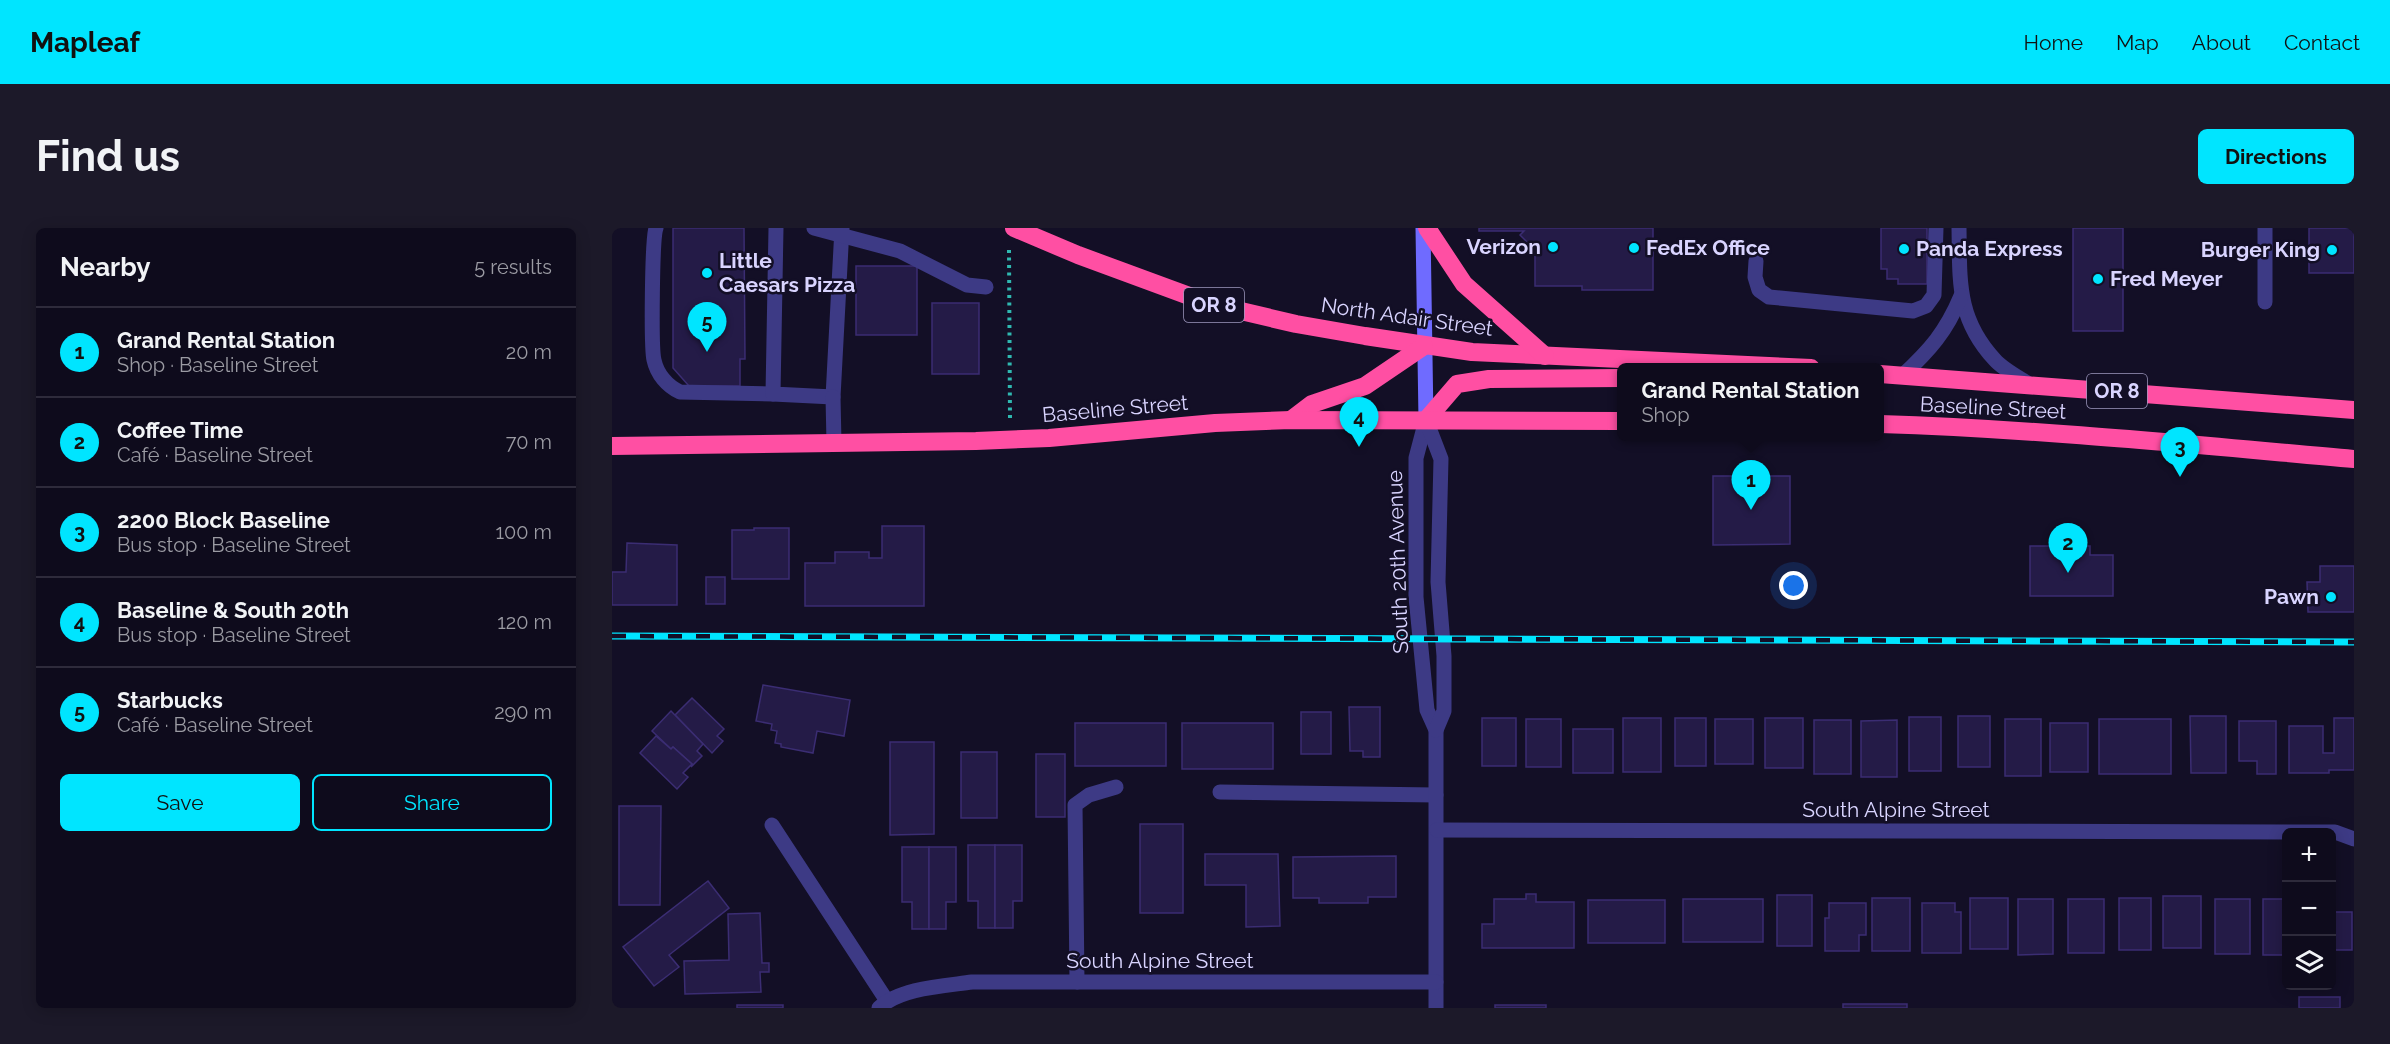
<!DOCTYPE html>
<meta charset="utf-8">
<style>
body{margin:0;font-family:Raleway,sans-serif;background:#1c1929;color:#f1f3f6}
.controls{position:absolute;right:18px;bottom:18px;display:grid;overflow:hidden;border-radius:9px;box-shadow:0 3px 15px #0003}
.controls button{width:54px;height:54px;display:grid;place-items:center;padding:0;border:0;border-bottom:2px solid #2e2b3b;background:#0e0b1c;color:#f1f3f6;font:30px sans-serif}
.you{position:absolute;left:1182px;top:358px;width:21px;height:21px;margin:-15px;border:4px solid #fff;border-radius:50%;background:#1a73e8;box-shadow:0 0 0 9px #1a73e833}
.badge{display:grid;place-items:center;width:39px;height:39px;border-radius:50%;background:#00e5ff;color:#111;font-size:20px;font-weight:700}
.pin{position:absolute;translate:-50% -50px;filter:drop-shadow(0 2px 3px #0008)}
.pin::after{content:'';position:absolute;top:32px;width:21px;height:18px;background:inherit;clip-path:polygon(0 0,100% 0,50% 100%)}
.popup{position:absolute;left:1005px;top:135px;width:267px;height:78px;box-sizing:border-box;display:grid;place-content:center;border-radius:9px;background:#0e0b1c;filter:drop-shadow(0 2px 4px #0005);font-size:20px;white-space:nowrap;color:#9b9ba3}
.popup b{font-size:22px;color:#f1f3f6}
.popup::after{content:'';position:absolute;left:50%;top:100%;margin-left:-12px;border:12px solid transparent;border-top-color:#0e0b1c}
.list{margin:0;padding:0;list-style:none}
h2{display:flex;justify-content:space-between;align-items:center;height:78px;margin:0;padding:0 24px;font-size:26px}
h2 small{font-size:20px;font-weight:400;color:#9b9ba3}
.list li{display:grid;grid-template-columns:39px 1fr auto;gap:18px;align-items:center;box-sizing:border-box;height:90px;padding:0 24px;border-top:2px solid #2e2b3b}
.list b{display:block;font-size:22px;white-space:nowrap}
.list p{margin:0;font-size:20px;white-space:nowrap;color:#9b9ba3}
.list em{font-size:20px;font-style:normal;color:#9b9ba3}
.actions{display:flex;gap:12px;padding:18px 24px}
.actions a{flex:1;padding:14px 0;border:2px solid #00e5ff;border-radius:9px;text-align:center;font-size:21px;color:#00e5ff}
.actions .main{background:#00e5ff;color:#111}
.icon{flex:none;width:33px;height:33px;fill:none;stroke:currentColor;stroke-width:2;stroke-linecap:round;stroke-linejoin:round}
.map{position:relative;flex:none;width:1742px;height:780px;overflow:hidden;border-radius:9px}
header{display:flex;align-items:center;gap:36px;box-sizing:border-box;height:84px;padding:0 30px;background:#00e5ff;color:#111}
header strong{font-size:28px}
nav{display:flex;gap:33px;margin-inline-start:auto;font-size:21px}
.intro{display:flex;align-items:center;justify-content:space-between;box-sizing:border-box;height:144px;padding:0 36px}
h1{margin:0;font-size:42px}
.button{padding:15px 27px;border-radius:9px;background:#00e5ff;color:#111;font-size:21px;font-weight:700}
main{display:flex;gap:36px;padding:0 36px}
aside{flex:1;background:#0e0b1c;border-radius:9px;box-shadow:0 3px 15px #0003}
.map>svg:first-child{display:block}
.building{fill:#241b47;stroke:#3b2d73;stroke-width:1.5}
.lines{fill:none;stroke-linecap:round;stroke-linejoin:round}
.path{stroke:#2fb8b0;stroke-width:4;stroke-dasharray:3 4.5;stroke-linecap:butt}
.lane{stroke:#3d3a85;stroke-width:15}
.street{stroke:#3d3a85;stroke-width:15}
.secondary{stroke:#6f6bff;stroke-width:15}
.highway{stroke:#ff4fa3;stroke-width:18}
.rail-casing{stroke:#00e5ff;stroke-width:7}
.rail{stroke:#130f26;stroke-width:4.5;stroke-dasharray:14;stroke-linecap:butt}
.poi-dot{fill:#00e5ff;stroke:#130f26;stroke-width:2}
.labels{text-anchor:middle;stroke-width:5;stroke-linejoin:round;paint-order:stroke}
.shield{fill:#130f26;stroke:#9e99be;stroke-width:1.5}
.shield-label{font-size:20px;font-weight:bold;fill:#d9d4ff}
.poi-label{font-size:21px;font-weight:bold;fill:#d9d4ff;stroke:#130f26;text-anchor:start}
.street-label{font-size:21px;fill:#d9d4ff;stroke:#130f26}
</style>
<header>
<strong>Mapleaf</strong>
<nav><a>Home</a><a>Map</a><a>About</a><a>Contact</a></nav>
</header>
<div class="intro"><h1>Find us</h1><a class="button">Directions</a></div>
<main>
<aside>
<h2>Nearby<small>5 results</small></h2>
<ul class="list">
<li><span class="badge">1</span><div><b>Grand Rental Station</b><p>Shop · Baseline Street</p></div><em>20 m</em></li>
<li><span class="badge">2</span><div><b>Coffee Time</b><p>Café · Baseline Street</p></div><em>70 m</em></li>
<li><span class="badge">3</span><div><b>2200 Block Baseline</b><p>Bus stop · Baseline Street</p></div><em>100 m</em></li>
<li><span class="badge">4</span><div><b>Baseline &amp; South 20th</b><p>Bus stop · Baseline Street</p></div><em>120 m</em></li>
<li><span class="badge">5</span><div><b>Starbucks</b><p>Café · Baseline Street</p></div><em>290 m</em></li>
</ul>
<div class="actions"><a class="main">Save</a><a>Share</a></div>
</aside>
<div class="map">
<svg width="1742" height="780" viewBox="0 0 1742 780">
<rect width="100%" height="100%" fill="#130f26"/>
<g class="building">
<polygon points="61,0 132,0 133,131 128,131 128,158 77,158 61,140"/>
<polygon points="867,0 1041,0 1041,62 970,62 970,58 923,58 923,16 920,19 908,7 912,3 867,3"/>
<polygon points="1269,0 1315,0 1315,56 1286,56 1286,51 1275,51 1275,41 1269,41"/>
<rect x="1461" y="0" width="50" height="103"/>
<rect x="1697" y="0" width="45" height="45"/>
<rect x="244" y="38" width="61" height="69"/>
<rect x="320" y="75" width="47" height="71"/>
<polygon points="1101,248 1178,248 1178,316 1101,317"/>
<polygon points="270,298 312,298 312,378 193,378 193,335 223,335 223,324 257,324 257,330 270,330"/>
<polygon points="142,300 177,300 177,351 120,351 120,302 142,302"/>
<polygon points="15,315 65,317 65,377 0,377 0,344 14,344"/>
<polygon points="1418,318 1478,318 1478,327 1501,327 1501,368 1418,368"/>
<polygon points="1708,338 1742,338 1742,384 1696,384 1695,354 1708,354"/>
<rect x="94" y="349" width="19" height="27"/>
<polygon points="151,457 238,472 232,508 205,503 201,525 169,519 169,516 163,515 165,503 159,502 160,496 144,493"/>
<polygon points="80,470 112,501 105,508 111,513 100,525 63,487"/>
<polygon points="737,479 768,479 768,529 751,529 751,523 738,523"/>
<polygon points="59,483 91,516 85,523 90,528 79,539 80,536 61,519 59,521 40,503"/>
<rect x="689" y="484" width="30" height="42"/>
<rect x="1346" y="488" width="32" height="51"/>
<polygon points="1578,488 1614,488 1614,545 1579,545"/>
<rect x="1297" y="489" width="32" height="54"/>
<rect x="870" y="490" width="34" height="48"/>
<rect x="1011" y="490" width="38" height="54"/>
<rect x="1063" y="490" width="31" height="48"/>
<rect x="1153" y="490" width="38" height="50"/>
<polygon points="1722,490 1742,490 1742,542 1717,542 1717,545 1677,545 1677,498 1711,498 1711,525 1722,525"/>
<rect x="914" y="491" width="35" height="48"/>
<rect x="1103" y="491" width="38" height="45"/>
<rect x="1393" y="491" width="36" height="57"/>
<rect x="1487" y="491" width="72" height="55"/>
<rect x="1202" y="492" width="37" height="54"/>
<polygon points="1285,492 1285,549 1249,549 1249,493"/>
<polygon points="1627,493 1664,493 1664,546 1645,546 1645,533 1627,533"/>
<rect x="463" y="495" width="91" height="43"/>
<rect x="570" y="495" width="91" height="46"/>
<rect x="1438" y="495" width="38" height="49"/>
<rect x="961" y="501" width="40" height="44"/>
<polygon points="44,508 59,521 61,519 80,536 71,545 76,549 65,561 28,525"/>
<polygon points="278,514 322,514 322,606 278,607"/>
<rect x="349" y="524" width="36" height="66"/>
<rect x="424" y="526" width="29" height="63"/>
<polygon points="7,578 49,578 48,677 7,677"/>
<rect x="528" y="596" width="43" height="89"/>
<polygon points="356,617 383,617 383,700 366,700 366,673 356,673"/>
<polygon points="383,617 410,617 410,673 401,673 401,700 383,700"/>
<polygon points="290,619 317,619 317,701 300,701 300,674 290,674"/>
<polygon points="317,619 344,619 344,674 334,674 334,701 317,701"/>
<polygon points="593,626 666,626 668,698 634,699 634,657 593,657"/>
<polygon points="784,628 784,669 756,669 756,675 707,675 707,670 681,670 681,629"/>
<polygon points="96,653 117,680 57,727 67,739 42,758 11,719"/>
<polygon points="914,666 924,666 924,674 962,674 962,720 870,720 870,696 882,696 882,671 914,671"/>
<rect x="1165" y="667" width="35" height="51"/>
<rect x="1551" y="668" width="38" height="52"/>
<polygon points="1720,668 1720,684 1740,684 1740,722 1720,722"/>
<rect x="1260" y="670" width="38" height="53"/>
<rect x="1358" y="670" width="38" height="51"/>
<rect x="1507" y="670" width="32" height="52"/>
<rect x="1071" y="671" width="80" height="43"/>
<polygon points="1406,671 1441,671 1441,726 1406,727"/>
<rect x="1456" y="671" width="36" height="54"/>
<rect x="1603" y="671" width="35" height="55"/>
<rect x="1651" y="671" width="23" height="56"/>
<rect x="976" y="672" width="77" height="43"/>
<polygon points="1217,675 1254,675 1254,707 1247,707 1247,723 1213,723 1213,690 1217,690"/>
<polygon points="1310,675 1343,675 1343,684 1349,684 1349,725 1310,725"/>
<polygon points="148,685 150,735 157,735 157,744 148,744 149,764 73,766 72,733 117,732 116,686"/>
<rect x="1687" y="769" width="41" height="11"/>
<rect x="1231" y="776" width="64" height="4"/>
<rect x="125" y="777" width="46" height="3"/>
<rect x="883" y="777" width="51" height="3"/>
</g>
<g class="lines">
<polyline class="path" points="397,22 398,191"/>
<g class="lane">
<path d="M 44,0 C 40,11 39,120 42,132 C 45,146 55,158 68,164 L 161,166"/>
<polyline points="164,0 161,166 221,169 230,0"/>
<polyline points="202,0 288,23 355,57 374,59"/>
<path d="M 1347,0 C 1348,52 1344,90 1383,132 C 1391,141 1406,149 1417,156"/>
<polyline points="1653,0 1653,74"/>
<polyline points="1144,33 1143,49 1147,62 1157,69 1301,83 1314,78 1322,67 1324,0"/>
<path d="M 1290,148 C 1318,122 1334,104 1349,68"/>
<polyline points="221,169 222,215"/>
<polyline points="608,564 824,567"/>
<polyline points="465,754 463,577 477,567 504,559"/>
</g>
<g class="street">
<polyline points="814,192 804,230 804,369 815,482 824,502 824,780"/>
<polyline points="814,192 829,231 826,354 832,428 832,483 824,502"/>
<polyline points="160,597 275,773"/>
<polyline points="825,602 1723,604 1742,611"/>
<path d="M 267,780 C 288,760 332,758 360,754 L 824,754"/>
</g>
<polyline class="secondary" points="811,0 814,192"/>
<g class="highway">
<polyline points="402,0 466,27 599,76 684,96 753,108 860,124 1199,140"/>
<polyline points="815,0 852,56 933,128"/>
<polyline points="1268,146 1742,182"/>
<polyline points="679,192 700,176 753,158 812,118"/>
<polyline points="814,192 845,156 877,151 1010,150"/>
<path d="M 1268,196 C 1426,201 1584,217 1742,231"/>
<polyline points="0,218 364,213 437,210 603,195 679,192 1010,193"/>
</g>
<defs>
<polyline id="rail" points="0,408 1742,414"/>
</defs>
<use href="#rail" class="rail-casing"/>
<use href="#rail" class="rail"/>
</g>
<g class="poi-dot">
<circle cx="941" cy="19" r="6"/>
<circle cx="1022" cy="20" r="6"/>
<circle cx="1292" cy="21" r="6"/>
<circle cx="1720" cy="22" r="6"/>
<circle cx="95" cy="45" r="6"/>
<circle cx="1486" cy="51" r="6"/>
<circle cx="1719" cy="369" r="6"/>
</g>
<g class="labels">
<g class="shield">
<rect x="572" y="60" width="60" height="34" rx="4.5"/>
<rect x="1475" y="146" width="60" height="34" rx="4.5"/>
</g>
<g class="shield-label">
<text x="602" y="84">OR 8</text>
<text x="1505" y="170">OR 8</text>
</g>
<g class="poi-label">
<text x="929" y="26" text-anchor="end">Verizon</text>
<text x="1034" y="27">FedEx Office</text>
<text x="1304" y="28">Panda Express</text>
<text x="1708" y="29" text-anchor="end">Burger King</text>
<text x="107" y="40">Little<tspan x="107" dy="24">Caesars Pizza</tspan></text>
<text x="1498" y="58">Fred Meyer</text>
<text x="1707" y="376" text-anchor="end">Pawn</text>
</g>
<g class="street-label">
<text transform="translate(795 89) rotate(8)" y="7">North Adair Street</text>
<text transform="translate(1381 180) rotate(3)" y="7">Baseline Street</text>
<text transform="translate(503 181) rotate(-5)" y="7">Baseline Street</text>
<text transform="translate(786 334) rotate(-92)" y="7">South 20th Avenue</text>
<text x="1284" y="589">South Alpine Street</text>
<text x="548" y="740">South Alpine Street</text>
</g>
</g>
</svg>
<div class="controls">
<button>+</button>
<button>−</button>
<button><svg class="icon" aria-label="layers" viewBox="0 0 24 24"><path d="M12 4l9 5-9 5-9-5zM3 14l9 5 9-5"/></svg></button>
</div>
<div class="you"></div>
<div class="pin badge" style="left:1139px;top:282px">1</div>
<div class="popup"><b>Grand Rental Station</b>Shop</div>
<div class="pin badge" style="left:1456px;top:345px">2</div>
<div class="pin badge" style="left:1568px;top:249px">3</div>
<div class="pin badge" style="left:747px;top:219px">4</div>
<div class="pin badge" style="left:95px;top:124px">5</div>
</div>
</main>
